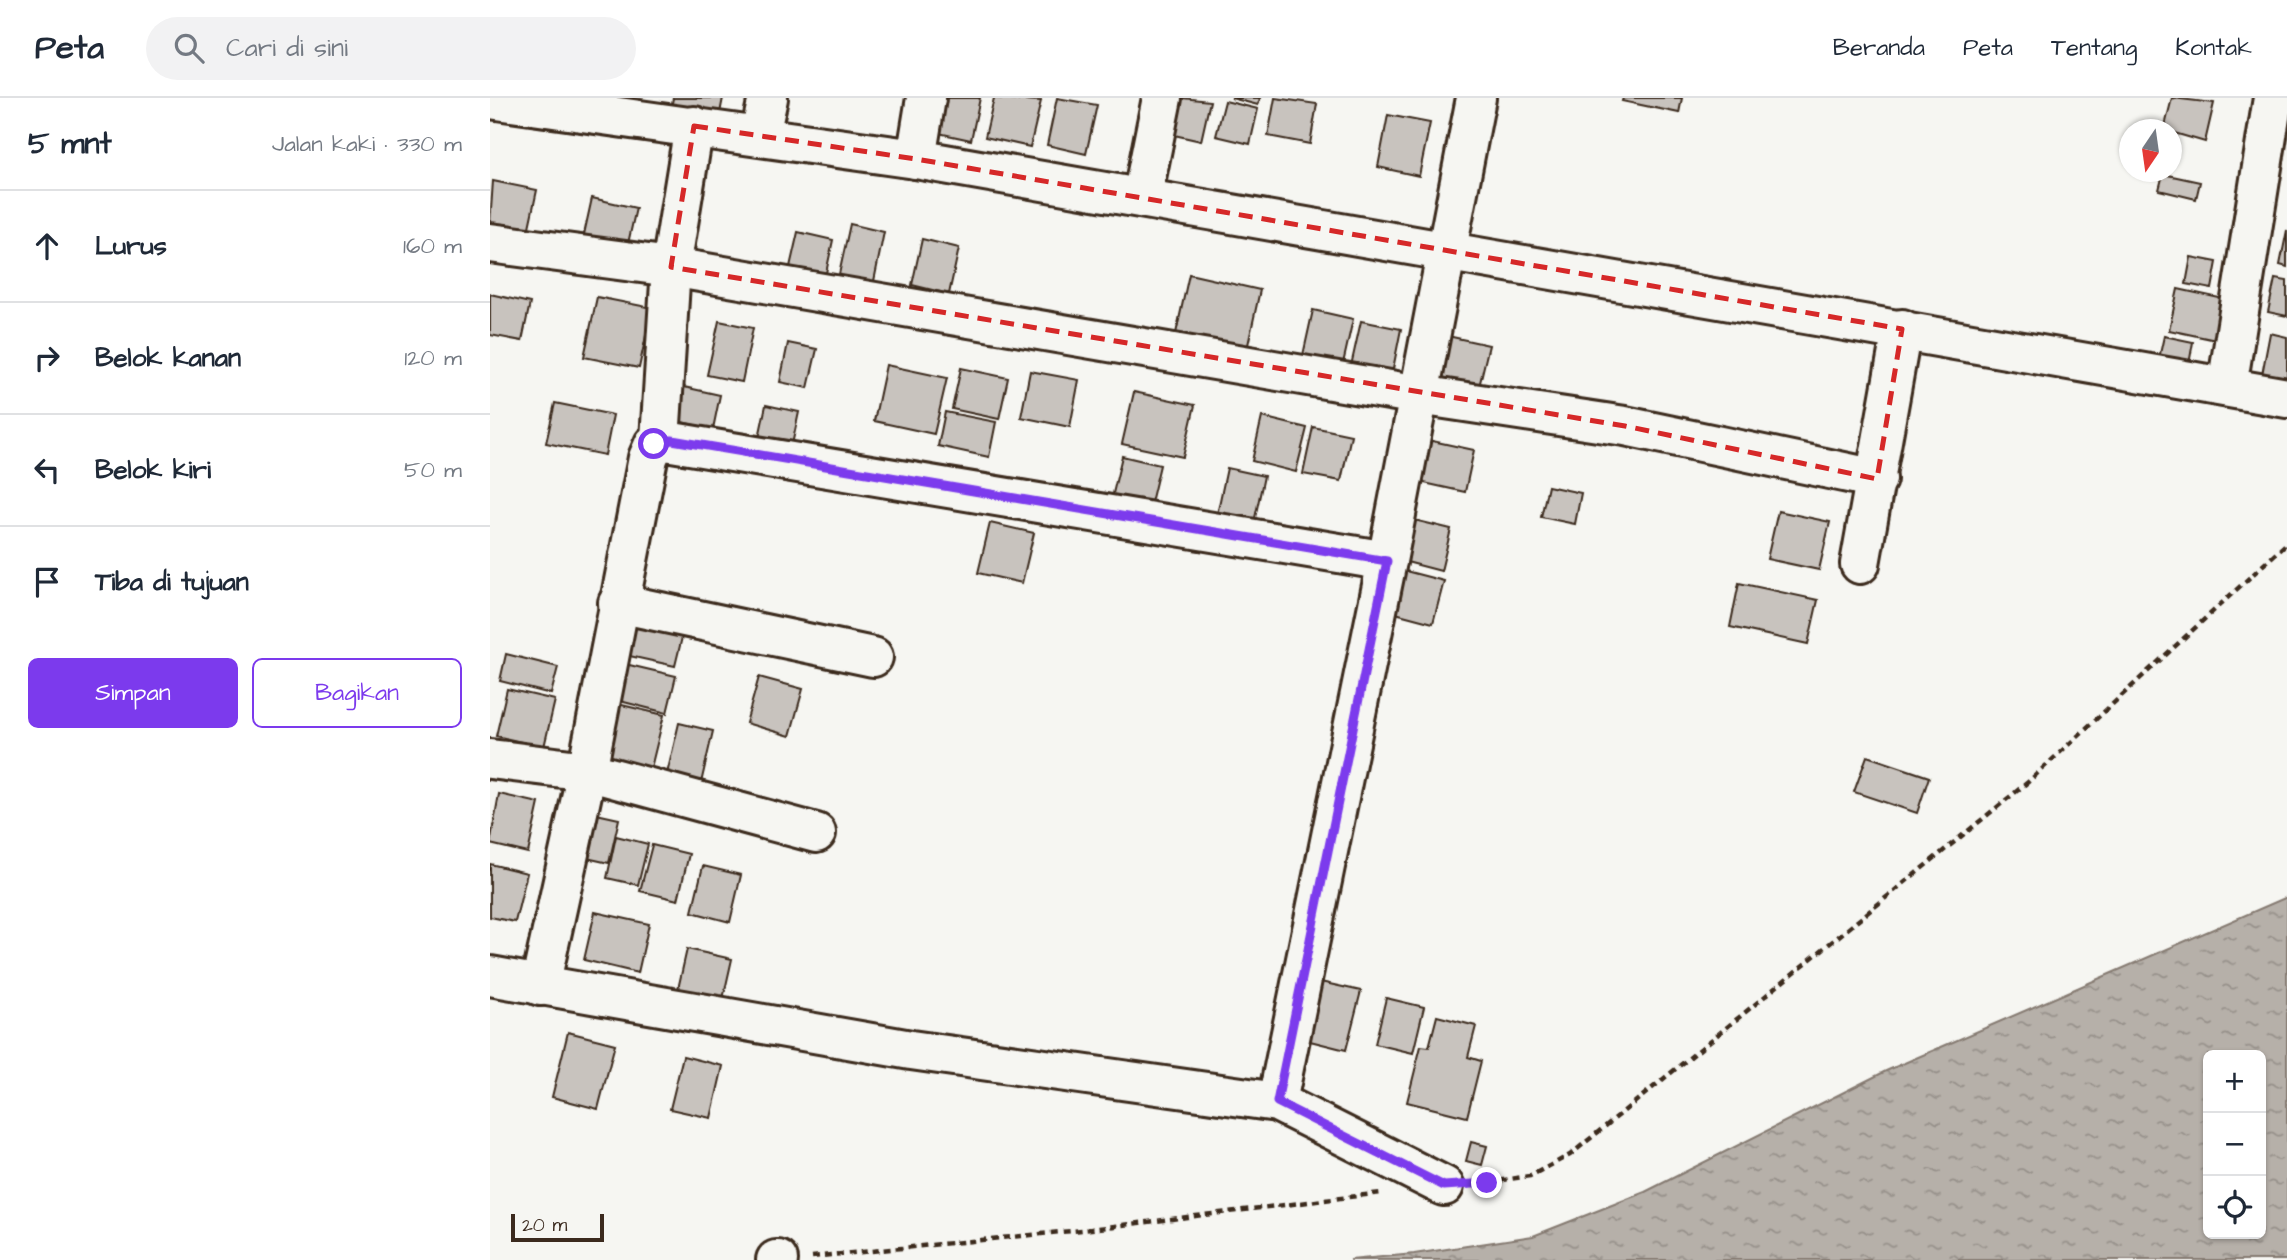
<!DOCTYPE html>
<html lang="id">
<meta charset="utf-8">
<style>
body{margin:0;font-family:"Architects Daughter",sans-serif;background:#f2f2f3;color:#1f2937}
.controls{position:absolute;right:21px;bottom:21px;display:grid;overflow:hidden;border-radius:10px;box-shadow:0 2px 5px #0004}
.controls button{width:63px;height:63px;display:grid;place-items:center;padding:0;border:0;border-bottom:2px solid #e0e1e3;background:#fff;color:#1f2937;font:35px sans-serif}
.compass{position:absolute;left:1629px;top:21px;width:63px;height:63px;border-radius:50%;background:#fff;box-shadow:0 2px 5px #0004;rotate:193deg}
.scale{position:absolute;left:21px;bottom:18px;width:93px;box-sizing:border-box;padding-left:7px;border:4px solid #3b2a1e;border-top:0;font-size:19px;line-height:24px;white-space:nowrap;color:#3b2a1e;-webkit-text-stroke:5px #f6f6f2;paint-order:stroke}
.stop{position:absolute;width:21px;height:21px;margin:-16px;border:5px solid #7c3aed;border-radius:50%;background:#fff}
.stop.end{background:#7c3aed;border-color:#fff;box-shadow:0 2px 7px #0008}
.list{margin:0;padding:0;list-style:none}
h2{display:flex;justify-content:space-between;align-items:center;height:91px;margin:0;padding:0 28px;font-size:30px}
h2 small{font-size:23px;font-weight:400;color:#747a83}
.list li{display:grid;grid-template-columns:46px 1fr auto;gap:21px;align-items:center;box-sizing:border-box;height:112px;padding:0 28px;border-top:2px solid #e0e1e3}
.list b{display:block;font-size:26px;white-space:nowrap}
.list em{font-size:23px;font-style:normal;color:#747a83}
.actions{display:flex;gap:14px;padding:21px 28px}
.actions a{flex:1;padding:16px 0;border:2px solid #7c3aed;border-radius:10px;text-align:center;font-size:24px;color:#7c3aed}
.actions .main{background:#7c3aed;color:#fff}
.icon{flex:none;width:38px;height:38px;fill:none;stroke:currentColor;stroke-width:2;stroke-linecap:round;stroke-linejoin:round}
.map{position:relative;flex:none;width:1797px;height:1162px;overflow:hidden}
header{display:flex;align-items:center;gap:42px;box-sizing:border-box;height:98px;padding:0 35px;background:#fff;border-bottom:2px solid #e0e1e3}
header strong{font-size:33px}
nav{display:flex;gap:38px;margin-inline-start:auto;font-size:24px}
.search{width:490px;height:63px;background:#f2f2f3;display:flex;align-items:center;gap:18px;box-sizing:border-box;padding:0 24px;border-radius:38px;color:#747a83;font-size:26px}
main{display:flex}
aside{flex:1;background:#fff}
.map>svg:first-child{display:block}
.water{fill:url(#water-ripples);stroke:#857a71;stroke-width:2;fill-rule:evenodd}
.building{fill:#c8c3be;stroke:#3b2a1e;stroke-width:2}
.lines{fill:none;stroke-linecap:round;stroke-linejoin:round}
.minor-casing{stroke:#3b2a1e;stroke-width:44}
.path{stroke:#3b2a1e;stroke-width:4.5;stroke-dasharray:7 5;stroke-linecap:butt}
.minor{stroke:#f6f6f2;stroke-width:38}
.route{stroke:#7c3aed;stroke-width:9}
.marked{fill:none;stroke:#d62828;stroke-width:5;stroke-dasharray:14 9;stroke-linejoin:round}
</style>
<header>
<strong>Peta</strong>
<div class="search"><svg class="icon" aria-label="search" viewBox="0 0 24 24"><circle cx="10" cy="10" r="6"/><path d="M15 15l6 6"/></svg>Cari di sini</div>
<nav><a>Beranda</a><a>Peta</a><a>Tentang</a><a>Kontak</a></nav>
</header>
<main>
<aside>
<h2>5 mnt<small>Jalan kaki · 330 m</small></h2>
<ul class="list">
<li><svg class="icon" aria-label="ahead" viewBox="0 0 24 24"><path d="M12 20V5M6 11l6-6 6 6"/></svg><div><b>Lurus</b></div><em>160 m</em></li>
<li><svg class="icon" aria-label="right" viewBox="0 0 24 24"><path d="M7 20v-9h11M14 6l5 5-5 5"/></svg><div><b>Belok kanan</b></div><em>120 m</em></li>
<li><svg class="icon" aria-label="left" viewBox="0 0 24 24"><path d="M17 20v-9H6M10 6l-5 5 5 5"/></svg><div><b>Belok kiri</b></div><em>50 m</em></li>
<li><svg class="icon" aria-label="arrive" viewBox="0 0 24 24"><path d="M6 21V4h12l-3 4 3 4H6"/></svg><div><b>Tiba di tujuan</b></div></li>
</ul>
<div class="actions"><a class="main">Simpan</a><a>Bagikan</a></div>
</aside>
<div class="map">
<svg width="1797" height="1162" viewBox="0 0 1797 1162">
<defs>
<pattern id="water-ripples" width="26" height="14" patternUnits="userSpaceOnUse" patternTransform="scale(1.75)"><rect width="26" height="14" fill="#b6b0a9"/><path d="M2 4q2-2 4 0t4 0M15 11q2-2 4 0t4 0" fill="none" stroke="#958f89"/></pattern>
</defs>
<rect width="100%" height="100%" fill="#f6f6f2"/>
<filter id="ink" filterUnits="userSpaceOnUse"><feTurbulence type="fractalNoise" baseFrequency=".0143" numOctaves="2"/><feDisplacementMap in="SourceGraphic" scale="14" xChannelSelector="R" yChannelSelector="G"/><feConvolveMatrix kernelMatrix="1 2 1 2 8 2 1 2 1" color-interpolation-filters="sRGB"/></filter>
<g filter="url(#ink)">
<path class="water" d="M 1797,799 L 1797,1162 L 860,1162 L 924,1156 L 1043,1138 L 1155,1094 L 1396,973 ZM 1718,957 L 1771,957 L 1771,1136 L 1718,1136 Z"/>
<g class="building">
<polygon points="183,0 233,0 227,30 179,19"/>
<polygon points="446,0 490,0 481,42 439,33"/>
<polygon points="504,0 551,3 540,49 495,39"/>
<polygon points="567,0 607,7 596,56 557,47"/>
<polygon points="692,0 720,3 711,43 684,37"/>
<polygon points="741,0 770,0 768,7"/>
<polygon points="785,0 827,6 820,46 778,38"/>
<polygon points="1133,0 1192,0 1189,15 1132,3"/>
<polygon points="1682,0 1724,5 1715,44 1674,32"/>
<polygon points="735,3 768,11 760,46 726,38"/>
<polygon points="898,17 940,25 929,78 888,69"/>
<polygon points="1673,76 1710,84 1706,101 1669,92"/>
<polygon points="3,83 47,92 38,134 0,126"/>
<polygon points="102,100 146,110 137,150 93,141"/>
<polygon points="360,126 394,134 383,188 348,181"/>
<polygon points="1797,132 1797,169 1790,167"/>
<polygon points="308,134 343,142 333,189 297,182"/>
<polygon points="432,141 469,150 459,196 422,187"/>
<polygon points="1701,159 1727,164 1722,191 1696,186"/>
<polygon points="699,176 770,192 756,256 685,240"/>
<polygon points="1785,181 1797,183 1797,218 1778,214"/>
<polygon points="1688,191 1734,201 1726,242 1679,232"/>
<polygon points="0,196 40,205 32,243 0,237"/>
<polygon points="107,199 162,210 149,270 94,259"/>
<polygon points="823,212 863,221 852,270 812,262"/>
<polygon points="229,223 263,230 252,284 217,277"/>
<polygon points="871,223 911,231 902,276 861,268"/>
<polygon points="1780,235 1797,239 1797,287 1771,282"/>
<polygon points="953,237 999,247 988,293 943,284"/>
<polygon points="1674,238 1703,244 1698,272 1668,265"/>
<polygon points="298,245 327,251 318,290 290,284"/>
<polygon points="396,267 457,280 444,336 384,323"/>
<polygon points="471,270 518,280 509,321 462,311"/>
<polygon points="540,273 589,282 580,329 531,319"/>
<polygon points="194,289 230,297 223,331 187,323"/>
<polygon points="644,294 705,307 693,359 632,346"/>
<polygon points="65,305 123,317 115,357 56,345"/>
<polygon points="276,307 309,314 300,356 267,349"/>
<polygon points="455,314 506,324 499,359 448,348"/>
<polygon points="772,319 817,330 806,374 762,363"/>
<polygon points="823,329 861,337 851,383 813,376"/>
<polygon points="933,341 984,352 975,394 925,383"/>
<polygon points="632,358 670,367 658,417 620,408"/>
<polygon points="737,370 774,378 762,434 725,426"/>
<polygon points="1058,388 1091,395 1085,426 1051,419"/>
<polygon points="1288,413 1340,424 1329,472 1277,461"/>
<polygon points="920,421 961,431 951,473 909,462"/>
<polygon points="500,425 544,435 532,485 488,475"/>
<polygon points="904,470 954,483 943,525 894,512"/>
<polygon points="1249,485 1328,502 1318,546 1240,529"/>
<polygon points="144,520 194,531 185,568 135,557"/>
<polygon points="16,556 68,569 61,596 10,583"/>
<polygon points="135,566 186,578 177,615 126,602"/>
<polygon points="269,579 313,591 300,638 256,625"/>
<polygon points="17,591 65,602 54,649 6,638"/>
<polygon points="119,604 174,617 160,674 105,660"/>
<polygon points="189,625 223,633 211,685 177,676"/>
<polygon points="1377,658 1439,679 1427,715 1364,694"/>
<polygon points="9,696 49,705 38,755 0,746"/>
<polygon points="93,713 129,721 119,765 83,757"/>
<polygon points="126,738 158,746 148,787 117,780"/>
<polygon points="162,747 199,756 188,802 150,793"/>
<polygon points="0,766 37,775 25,824 0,819"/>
<polygon points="213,768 251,777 240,824 202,814"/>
<polygon points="105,814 159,826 148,875 94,862"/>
<polygon points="197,851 242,861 231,910 186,900"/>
<polygon points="826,883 871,893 856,952 812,941"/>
<polygon points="896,900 934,909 923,955 885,946"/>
<polygon points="947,918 986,928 978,959 991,963 977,1019 917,1004 931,948 939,949"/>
<polygon points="78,934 125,946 108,1011 62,999"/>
<polygon points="193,958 233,968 221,1020 180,1011"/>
<polygon points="981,1044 997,1048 992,1067 976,1063"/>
</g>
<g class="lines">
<defs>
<g id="minor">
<polyline points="0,1 426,61 1797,300"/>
<polyline points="270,37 278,0"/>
<polyline points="426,61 436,0"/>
<polyline points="652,100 672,0"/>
<polyline points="0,145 181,169 929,297 1135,328 1387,381"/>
<polyline points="1737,289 1783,0"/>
<polyline points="170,342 181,169 204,28"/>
<polyline points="1370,466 1412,231"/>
<polyline points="128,505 383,559"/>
<polyline points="0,661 97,673 326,735"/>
<polyline points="0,878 421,952 787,1004 954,1088"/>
<polyline points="50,888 97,673 158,360 164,346 170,342 897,463"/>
<polyline points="787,1004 897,463 986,0"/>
<polyline points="286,1162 288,1162"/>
</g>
</defs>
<use href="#minor" class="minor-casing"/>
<g class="path">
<polyline points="987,1086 1040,1078 1080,1057 1538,684 1797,445"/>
<polyline points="322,1159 601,1131 891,1095"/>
</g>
<use href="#minor" class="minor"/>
</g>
</g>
<g class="lines" filter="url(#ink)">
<polyline class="route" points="164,346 182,342 897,463 787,1004 954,1088 997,1085"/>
</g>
<path class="marked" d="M 204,28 L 426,61 L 1412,231 L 1387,381 L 1135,328 L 181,169 Z"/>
</svg>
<div class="controls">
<button>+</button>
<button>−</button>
<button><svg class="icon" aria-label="locate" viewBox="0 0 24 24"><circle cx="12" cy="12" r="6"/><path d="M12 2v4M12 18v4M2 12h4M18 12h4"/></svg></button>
</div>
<svg class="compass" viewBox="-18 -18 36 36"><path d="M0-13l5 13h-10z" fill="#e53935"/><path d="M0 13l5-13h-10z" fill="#747a83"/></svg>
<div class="scale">20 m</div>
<div class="stop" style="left:164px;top:346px"></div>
<div class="stop end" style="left:997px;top:1085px"></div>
</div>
</main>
